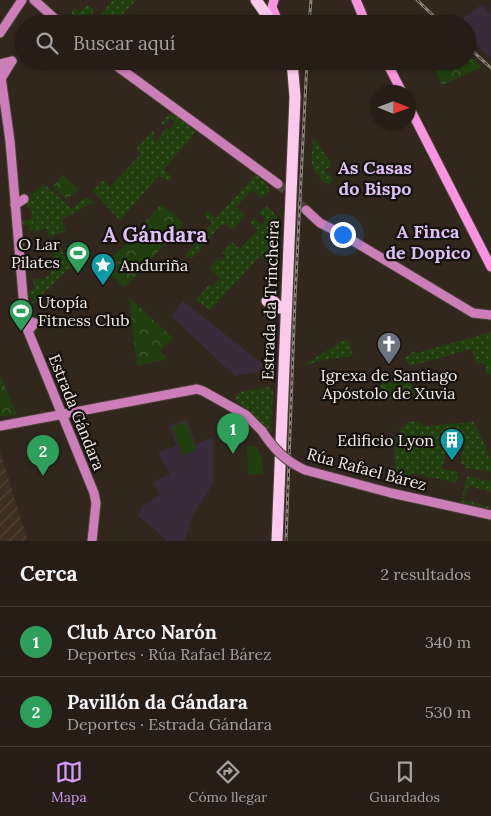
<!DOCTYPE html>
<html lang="es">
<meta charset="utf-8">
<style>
body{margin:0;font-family:Lora,serif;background:#312a23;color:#f1f3f6}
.compass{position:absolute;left:371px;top:85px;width:45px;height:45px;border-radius:50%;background:#251d16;box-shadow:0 1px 4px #0004;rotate:91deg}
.you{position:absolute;left:342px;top:234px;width:18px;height:18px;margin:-12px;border:4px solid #fff;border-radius:50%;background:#1a73e8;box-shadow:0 0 0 8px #1a73e833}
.badge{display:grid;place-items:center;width:32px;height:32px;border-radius:50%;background:#d39cfc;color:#fff;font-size:16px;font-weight:700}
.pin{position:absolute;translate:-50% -41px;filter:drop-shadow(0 1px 2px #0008)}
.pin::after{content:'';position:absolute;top:26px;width:18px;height:15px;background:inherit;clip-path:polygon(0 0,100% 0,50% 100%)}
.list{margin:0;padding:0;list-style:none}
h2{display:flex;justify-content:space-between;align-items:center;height:65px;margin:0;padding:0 20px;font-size:21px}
h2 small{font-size:16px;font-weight:400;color:#a3a2a1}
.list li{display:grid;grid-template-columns:32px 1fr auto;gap:15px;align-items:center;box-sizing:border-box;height:70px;padding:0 20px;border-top:1px solid #423b35}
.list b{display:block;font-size:19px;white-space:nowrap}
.list p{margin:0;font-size:16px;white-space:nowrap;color:#a3a2a1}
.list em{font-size:16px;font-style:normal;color:#a3a2a1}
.icon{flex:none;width:28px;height:28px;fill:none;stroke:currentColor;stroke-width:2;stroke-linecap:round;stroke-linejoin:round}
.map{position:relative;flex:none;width:491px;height:541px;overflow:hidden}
.search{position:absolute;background:#251d16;box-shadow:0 1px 4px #0004;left:15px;right:15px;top:15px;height:55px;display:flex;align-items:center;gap:12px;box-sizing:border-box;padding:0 18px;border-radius:28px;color:#a3a2a1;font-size:19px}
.sheet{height:205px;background:#251d16}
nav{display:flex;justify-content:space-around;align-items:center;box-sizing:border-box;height:70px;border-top:1px solid #423b35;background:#251d16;font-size:14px;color:#a3a2a1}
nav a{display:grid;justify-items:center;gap:2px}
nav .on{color:#d39cfc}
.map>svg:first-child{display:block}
.industrial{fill:url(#industrial-furrows)}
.education{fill:#382c3a}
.grass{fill:url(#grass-dots)}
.forest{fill:url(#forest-crowns)}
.pitch{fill:#213f0e}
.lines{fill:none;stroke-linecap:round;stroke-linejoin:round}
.secondary-tunnel{stroke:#4e443b;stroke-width:9;stroke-dasharray:9 4.5;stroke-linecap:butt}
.secondary-casing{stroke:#4c4239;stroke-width:11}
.primary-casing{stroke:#4c4239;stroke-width:11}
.highway-casing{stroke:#4c4239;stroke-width:13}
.secondary{stroke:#cc7eb8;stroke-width:9}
.primary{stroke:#fa94e0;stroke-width:9}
.highway{stroke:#fac9ec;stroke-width:11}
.rail-casing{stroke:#8b837b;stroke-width:3}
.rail{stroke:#15110d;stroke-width:1;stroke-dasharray:4;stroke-linecap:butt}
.secondary-bridge-casing{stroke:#4c4239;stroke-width:11;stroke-linecap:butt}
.secondary-bridge{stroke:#cc7eb8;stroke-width:9}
.labels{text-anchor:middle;stroke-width:4.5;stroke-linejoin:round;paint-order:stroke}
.poi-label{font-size:16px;fill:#f1ebe4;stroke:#15110d;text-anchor:end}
.street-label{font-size:16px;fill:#f1ebe4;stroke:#15110d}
.neighbourhood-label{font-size:18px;font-weight:bold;fill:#dec0f6;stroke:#15110d}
.district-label{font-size:21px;font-weight:bold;fill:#dec0f6;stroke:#15110d}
</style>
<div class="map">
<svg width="491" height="541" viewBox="0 0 491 541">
<defs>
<pattern id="industrial-furrows" width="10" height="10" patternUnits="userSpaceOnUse" patternTransform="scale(1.25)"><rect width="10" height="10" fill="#3d3020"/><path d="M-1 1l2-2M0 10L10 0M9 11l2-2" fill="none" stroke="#504436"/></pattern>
<pattern id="grass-dots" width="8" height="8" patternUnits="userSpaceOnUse" patternTransform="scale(1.25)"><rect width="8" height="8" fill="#213f0e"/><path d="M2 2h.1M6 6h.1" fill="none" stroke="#425b31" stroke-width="1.8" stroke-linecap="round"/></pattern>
<pattern id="forest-crowns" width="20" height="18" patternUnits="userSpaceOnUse" patternTransform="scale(1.25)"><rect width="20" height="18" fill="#213f0e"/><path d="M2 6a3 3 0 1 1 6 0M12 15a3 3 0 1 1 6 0" fill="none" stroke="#425b31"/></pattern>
</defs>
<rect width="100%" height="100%" fill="#31271d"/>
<polygon class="industrial" points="0,451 20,516 28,541 0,541"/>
<g class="education">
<polygon points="482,4 491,15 491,58 467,36 467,24 458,22"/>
<polygon points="183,301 259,361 262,364 262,368 258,372 235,376 171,316"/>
<polygon points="187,419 196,444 213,437 213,484 192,516 185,541 167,541 157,531 138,516 143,506 160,494 153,482 170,474 158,453 176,445 169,426"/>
</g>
<g class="grass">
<polygon points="112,0 136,0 114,24 95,24"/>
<polygon points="87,5 93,9 93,12 84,24 67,23 75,16 71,13 75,8 80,12"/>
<polygon points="172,112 196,130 187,145 185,144 164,170 172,177 168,182 159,175 120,221 92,190 103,180 110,187 138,157 140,153 136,149 153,131 156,133 152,138 156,142 166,128 169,130 175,122 170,118 164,126 161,123"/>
<path d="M 315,139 L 330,162 L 331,165 L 325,171 L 334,179 L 328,186 C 308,166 311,168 313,140 Z"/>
<polygon points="256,174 269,187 270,190 262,198 252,190 236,207 245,216 232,230 227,225 221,225 192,259 185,255 212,223 204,215 207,211 216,218"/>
<polygon points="44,184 72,209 85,197 93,202 61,220 66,231 49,237 46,228 36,232 35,230 31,231 29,230 29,225 22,225 21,220 30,220 33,217 31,209 28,208 26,204 21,204"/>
<polygon points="266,206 277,216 277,236 279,236 278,271 260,256 210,310 196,300 209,285 212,287 220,278 209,268 218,258 222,261 226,256 222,253 232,242 240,249 258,230 250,222 254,218 262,225 266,220 259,213"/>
<polygon points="60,247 66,260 76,251 82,257 37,299 38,300 30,305 30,303 33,302 32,297 26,297 26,291 34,290 33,279 44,279 51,273 54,252"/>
<polygon points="491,332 491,374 487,375 483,362 476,364 472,349 410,366 404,357 411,355 410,354 415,351 417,353"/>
<polygon points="344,340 349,341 353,356 322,360 300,367"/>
<polygon points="268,387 273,390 271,434 256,418 235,400 237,394 240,392"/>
<path d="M 410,421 L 421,423 L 423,426 L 474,422 L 491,459 L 491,472 L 466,468 L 464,464 L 460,464 L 465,443 L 449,439 L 442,469 L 458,472 L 457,483 L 411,473 L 410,476 L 399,474 L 395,470 C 395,449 390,434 410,421 Z"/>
<polygon points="467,476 491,481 491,492 468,486 464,500 491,507 491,509 461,502"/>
</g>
<g class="forest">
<polygon points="467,53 482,67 442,85 431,61 467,61"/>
<polygon points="63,175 78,189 67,200 53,186"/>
<polygon points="161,204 183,223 183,225 126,286 123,287 104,268 104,265 125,245"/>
<polygon points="129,297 173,338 160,351 168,359 137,366"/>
<polygon points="0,377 1,377 17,415 0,416"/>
<polygon points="408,377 416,393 382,401 380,384 391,381 393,384"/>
</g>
<g class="pitch">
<polygon points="186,422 196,450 183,455 172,427"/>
<polygon points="247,446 256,446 262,458 263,474 248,475"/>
</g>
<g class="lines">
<polyline class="secondary-tunnel" points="278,184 306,210"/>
<defs>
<g id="secondary">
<polyline points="34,0 61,24"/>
<polyline points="0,33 22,0"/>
<polyline points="110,61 278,184"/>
<polyline points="0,64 12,61"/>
<polyline points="0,70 10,141 25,320 28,331 94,493 96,503 92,541"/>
<polyline points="1,79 12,61"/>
<polyline points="15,205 24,199"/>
<polyline points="306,210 320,223 340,233 473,313 491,315"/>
<polyline points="25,320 35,323 28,331"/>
<polyline points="0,426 197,389 203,391 246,415 262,431"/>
<polyline points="305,470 391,493 491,515"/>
</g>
<g id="primary">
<polyline points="274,0 272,7 279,24"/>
<polyline points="356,0 366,24"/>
<polyline points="386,61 402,92"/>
<polyline points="408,105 491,267"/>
</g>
<g id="highway">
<polyline points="256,0 273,24"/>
<polyline points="267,301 273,301 280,308"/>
<polyline points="277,541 295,97 292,61"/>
</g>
</defs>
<use href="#secondary" class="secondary-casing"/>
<use href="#primary" class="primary-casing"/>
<use href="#highway" class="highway-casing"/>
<use href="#secondary" class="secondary"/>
<use href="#primary" class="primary"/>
<use href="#highway" class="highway"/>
<defs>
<g id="rail">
<polyline points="417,0 442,24"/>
<polyline points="309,24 311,0"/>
<polyline points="467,46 491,68"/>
<polyline points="286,541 295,298 307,61"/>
</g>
</defs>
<use href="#rail" class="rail-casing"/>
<use href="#rail" class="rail"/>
<defs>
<path id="secondary-bridge" d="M 262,431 C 273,448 285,461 305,470"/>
</defs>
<use href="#secondary-bridge" class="secondary-bridge-casing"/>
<use href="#secondary-bridge" class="secondary-bridge"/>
</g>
<defs>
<symbol id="stadium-pin" viewBox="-11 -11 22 30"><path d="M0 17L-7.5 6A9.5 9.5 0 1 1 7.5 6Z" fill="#2e9e5b" stroke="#15110d"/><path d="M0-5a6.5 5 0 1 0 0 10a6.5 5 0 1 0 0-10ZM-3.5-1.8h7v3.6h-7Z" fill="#fff"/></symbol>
<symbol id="sight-pin" viewBox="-11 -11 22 30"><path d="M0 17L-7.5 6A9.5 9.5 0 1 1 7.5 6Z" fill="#0f9aa8" stroke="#15110d"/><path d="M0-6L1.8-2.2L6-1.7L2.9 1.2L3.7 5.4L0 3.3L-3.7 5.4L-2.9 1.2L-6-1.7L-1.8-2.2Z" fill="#fff"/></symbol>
<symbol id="church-pin" viewBox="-11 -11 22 30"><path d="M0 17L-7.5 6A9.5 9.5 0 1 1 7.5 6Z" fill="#6b7280" stroke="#15110d"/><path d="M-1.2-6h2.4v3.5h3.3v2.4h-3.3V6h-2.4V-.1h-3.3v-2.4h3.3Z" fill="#fff"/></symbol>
<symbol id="building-pin" viewBox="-11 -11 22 30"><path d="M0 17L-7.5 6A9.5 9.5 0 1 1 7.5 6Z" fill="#0f9aa8" stroke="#15110d"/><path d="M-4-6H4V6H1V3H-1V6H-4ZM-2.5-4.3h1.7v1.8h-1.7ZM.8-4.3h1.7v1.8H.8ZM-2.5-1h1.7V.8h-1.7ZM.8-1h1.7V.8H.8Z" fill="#fff"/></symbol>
</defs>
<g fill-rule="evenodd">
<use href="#stadium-pin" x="64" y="239" width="28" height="38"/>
<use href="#sight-pin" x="89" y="251" width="28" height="38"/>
<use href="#stadium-pin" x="7" y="297" width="28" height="38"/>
<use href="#church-pin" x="375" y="330" width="28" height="38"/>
<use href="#building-pin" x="438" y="426" width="28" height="38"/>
</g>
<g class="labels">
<g class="poi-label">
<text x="60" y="250">O Lar<tspan x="60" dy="18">Pilates</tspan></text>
<text x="120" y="271" text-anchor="start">Anduriña</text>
<text x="38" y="308" text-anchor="start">Utopía<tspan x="38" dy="18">Fitness Club</tspan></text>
<text x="389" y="381" text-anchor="middle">Igrexa de Santiago<tspan x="389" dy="18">Apóstolo de Xuvia</tspan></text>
<text x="434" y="446">Edificio Lyon</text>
</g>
<g class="street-label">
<text transform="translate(270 300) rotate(-88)" y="6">Estrada da Trincheira</text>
<text transform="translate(77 412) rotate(68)" y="6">Estrada Gándara</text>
<text transform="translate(367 469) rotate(15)" y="6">Rúa Rafael Bárez</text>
</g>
<g class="neighbourhood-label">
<text x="375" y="174">As Casas<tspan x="375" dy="21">do Bispo</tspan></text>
<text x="428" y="238">A Finca<tspan x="428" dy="21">de Dopico</tspan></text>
</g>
<g class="district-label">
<text x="155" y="242">A Gándara</text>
</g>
</g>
</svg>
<svg class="compass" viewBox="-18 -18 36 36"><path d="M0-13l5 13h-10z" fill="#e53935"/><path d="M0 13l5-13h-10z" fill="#a3a2a1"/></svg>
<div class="you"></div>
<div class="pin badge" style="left:233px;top:454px;background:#2e9e5b">1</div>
<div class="pin badge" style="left:43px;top:476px;background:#2e9e5b">2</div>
<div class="search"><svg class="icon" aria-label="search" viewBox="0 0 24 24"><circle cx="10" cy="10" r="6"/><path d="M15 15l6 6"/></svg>Buscar aquí</div>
</div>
<section class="sheet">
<h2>Cerca<small>2 resultados</small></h2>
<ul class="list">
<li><span class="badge" style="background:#2e9e5b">1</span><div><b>Club Arco Narón</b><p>Deportes · Rúa Rafael Bárez</p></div><em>340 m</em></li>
<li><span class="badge" style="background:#2e9e5b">2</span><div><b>Pavillón da Gándara</b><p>Deportes · Estrada Gándara</p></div><em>530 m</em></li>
</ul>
</section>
<nav>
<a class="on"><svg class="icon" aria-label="map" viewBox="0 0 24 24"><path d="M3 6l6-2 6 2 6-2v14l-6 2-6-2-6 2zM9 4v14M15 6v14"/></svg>Mapa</a>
<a><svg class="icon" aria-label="directions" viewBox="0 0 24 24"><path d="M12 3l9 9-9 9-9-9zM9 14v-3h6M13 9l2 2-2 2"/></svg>Cómo llegar</a>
<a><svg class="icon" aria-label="saved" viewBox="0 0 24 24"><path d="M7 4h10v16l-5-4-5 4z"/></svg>Guardados</a>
</nav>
